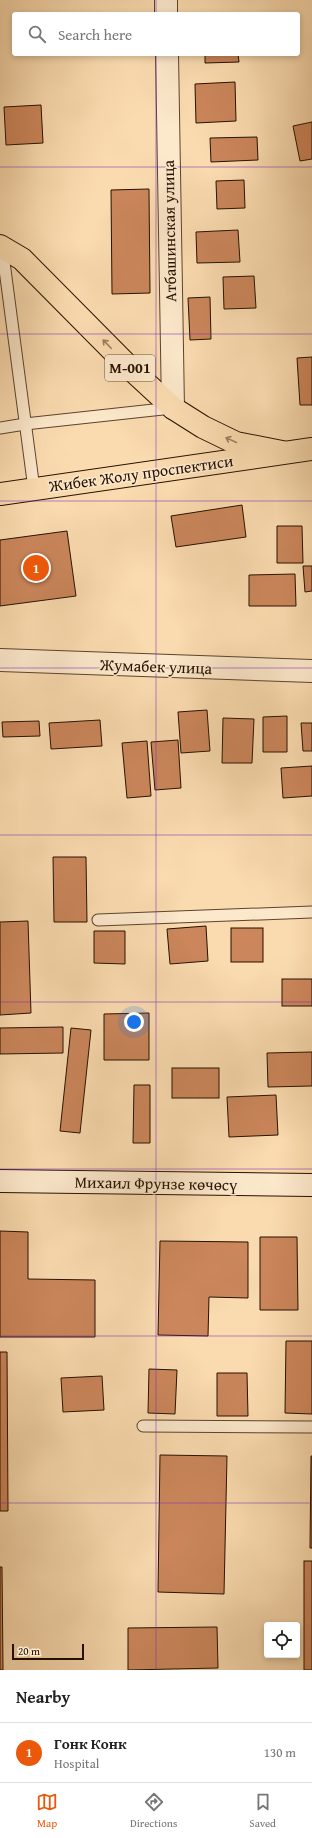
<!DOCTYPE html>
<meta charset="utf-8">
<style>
body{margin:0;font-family:"Gentium Book Plus",serif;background:#f6f6f6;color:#222}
.controls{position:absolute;right:12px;bottom:12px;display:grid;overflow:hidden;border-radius:4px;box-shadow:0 2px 6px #0003}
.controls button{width:36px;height:36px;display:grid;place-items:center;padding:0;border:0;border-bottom:1px solid #e0e0e0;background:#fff;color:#222;font:20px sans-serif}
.scale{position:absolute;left:12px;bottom:10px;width:72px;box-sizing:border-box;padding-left:4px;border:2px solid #261100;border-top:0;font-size:11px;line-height:14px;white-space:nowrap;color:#261100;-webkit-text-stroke:3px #fce8cb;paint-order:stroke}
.you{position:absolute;left:134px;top:1022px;width:14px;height:14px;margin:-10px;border:3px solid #fff;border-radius:50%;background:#1a73e8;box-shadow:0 0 0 6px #1a73e833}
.badge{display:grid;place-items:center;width:26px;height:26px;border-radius:50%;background:#ea580c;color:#fff;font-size:13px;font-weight:700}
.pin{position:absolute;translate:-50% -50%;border:2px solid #fff;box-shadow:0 1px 4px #0006}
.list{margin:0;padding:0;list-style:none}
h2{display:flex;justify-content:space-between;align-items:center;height:52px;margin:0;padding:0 16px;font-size:17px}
h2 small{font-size:13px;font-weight:400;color:#767676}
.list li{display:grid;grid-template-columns:26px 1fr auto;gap:12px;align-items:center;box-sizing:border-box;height:60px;padding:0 16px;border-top:1px solid #e0e0e0}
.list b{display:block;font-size:15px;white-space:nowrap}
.list p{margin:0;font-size:13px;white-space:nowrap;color:#767676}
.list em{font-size:13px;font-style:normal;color:#767676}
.icon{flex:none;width:22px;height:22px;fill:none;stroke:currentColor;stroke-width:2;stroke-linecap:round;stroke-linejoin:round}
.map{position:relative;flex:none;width:312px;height:1670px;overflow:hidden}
.search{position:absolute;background:#fff;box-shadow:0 2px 6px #0003;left:12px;right:12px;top:12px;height:44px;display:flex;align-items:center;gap:10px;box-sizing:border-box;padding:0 14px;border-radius:4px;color:#767676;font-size:15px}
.sheet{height:112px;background:#fff}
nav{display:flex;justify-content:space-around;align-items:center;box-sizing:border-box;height:56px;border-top:1px solid #e0e0e0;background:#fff;font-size:11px;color:#767676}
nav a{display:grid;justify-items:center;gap:2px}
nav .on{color:#ea580c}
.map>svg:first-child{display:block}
.building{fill:#cb865b;stroke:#261100}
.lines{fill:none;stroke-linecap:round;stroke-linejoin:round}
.service-casing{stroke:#5b442c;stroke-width:13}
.minor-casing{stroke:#5b442c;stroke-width:24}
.secondary-casing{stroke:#261100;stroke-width:24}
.primary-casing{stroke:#261100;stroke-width:24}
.service{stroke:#fce8cb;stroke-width:11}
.minor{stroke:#fce8cb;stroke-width:22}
.secondary{stroke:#fce8cb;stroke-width:22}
.primary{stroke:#fadbaf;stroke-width:22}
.oneway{stroke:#9b8060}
.grid{fill:none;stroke:#7b2cbf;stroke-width:1;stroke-opacity:0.55}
.labels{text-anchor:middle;stroke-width:3;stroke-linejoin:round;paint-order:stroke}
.shield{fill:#fce8cb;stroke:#66523d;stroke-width:1}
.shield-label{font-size:15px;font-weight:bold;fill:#261100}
.street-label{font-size:16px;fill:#261100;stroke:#fce8cb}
</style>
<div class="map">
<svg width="312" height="1670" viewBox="0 0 312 1670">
<rect width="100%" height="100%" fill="#fadbaf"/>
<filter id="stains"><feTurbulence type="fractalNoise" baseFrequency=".005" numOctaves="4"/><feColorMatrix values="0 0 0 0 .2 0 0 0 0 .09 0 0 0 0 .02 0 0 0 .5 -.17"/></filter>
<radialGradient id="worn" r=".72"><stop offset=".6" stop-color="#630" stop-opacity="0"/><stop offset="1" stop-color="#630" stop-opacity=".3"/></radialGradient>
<g class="building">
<polygon points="205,54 238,54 239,62 205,63"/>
<polygon points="235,82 236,121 196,123 195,84"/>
<polygon points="41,105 43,143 6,145 4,107"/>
<polygon points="312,122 312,159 300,161 293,126"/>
<polygon points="257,137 258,160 211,162 210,138"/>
<polygon points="244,180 245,208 217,209 216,181"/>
<polygon points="149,189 150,293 112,294 111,190"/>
<polygon points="238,230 240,262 197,263 196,232"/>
<polygon points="254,276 256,308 224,309 223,277"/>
<polygon points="210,297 211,339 190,340 188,298"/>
<polygon points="312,357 312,405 300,405 297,358"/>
<polygon points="242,505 246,537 176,547 171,516"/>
<polygon points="277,526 302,526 303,563 277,563"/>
<polygon points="67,531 76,596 0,606 0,540"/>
<polygon points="303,566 312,566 312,591 305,592"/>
<polygon points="295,574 296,606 249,606 249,575"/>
<polygon points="207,710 210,751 181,753 178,712"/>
<polygon points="287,716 287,752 263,752 263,717"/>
<polygon points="223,718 254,719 252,763 222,763"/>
<polygon points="100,720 102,746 51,749 49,723"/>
<polygon points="39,721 40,736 3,737 2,722"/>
<polygon points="301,723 312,723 312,751 303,751"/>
<polygon points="178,740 181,788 155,790 151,742"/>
<polygon points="147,741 151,796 127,798 122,743"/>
<polygon points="312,766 312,796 283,798 281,768"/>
<polygon points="53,857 86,857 87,922 54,922"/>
<polygon points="28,921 31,1013 0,1015 0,922"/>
<polygon points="206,926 208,961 170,964 167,929"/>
<rect x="231" y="928" width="32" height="34"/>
<polygon points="94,931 125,931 125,964 94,963"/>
<rect x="282" y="979" width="30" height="27"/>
<polygon points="149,1013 149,1060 104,1060 104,1014"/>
<polygon points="63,1027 63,1053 0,1054 0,1028"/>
<polygon points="71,1028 91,1030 80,1133 60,1131"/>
<polygon points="312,1052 312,1086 268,1087 267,1053"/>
<rect x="172" y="1068" width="47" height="30"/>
<polygon points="134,1085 150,1085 150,1143 133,1143"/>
<polygon points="276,1095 278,1135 229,1137 227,1097"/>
<polygon points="0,1231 28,1232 28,1279 95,1280 95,1337 0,1337"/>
<polygon points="260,1237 297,1237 298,1310 260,1310"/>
<polygon points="160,1241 248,1242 248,1298 209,1297 208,1336 158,1335"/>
<polygon points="286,1341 312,1341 312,1414 285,1413"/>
<polygon points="0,1352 7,1352 8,1511 0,1511"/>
<polygon points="149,1369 177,1370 175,1414 148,1413"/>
<polygon points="217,1373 247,1373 248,1416 217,1416"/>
<polygon points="102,1376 104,1410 63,1412 61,1378"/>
<polygon points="160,1455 227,1456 224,1594 158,1592"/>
<polygon points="311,1456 312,1456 312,1548 310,1548"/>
<rect x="304" y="1561" width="8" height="109"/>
<polygon points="0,1567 2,1567 3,1670 0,1670"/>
<polygon points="217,1627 218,1668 128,1670 128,1628"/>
</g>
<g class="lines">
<defs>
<g id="service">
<polyline points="2,247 34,489"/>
<polyline points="0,428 25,424 172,408"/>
<polyline points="98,920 312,912"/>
<polyline points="143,1426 312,1427"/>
</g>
<g id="minor">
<polyline points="166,0 166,14"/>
<polyline points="167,54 173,408"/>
<polyline points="0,660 312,671"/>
</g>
<polyline id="secondary" points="0,1181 312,1185"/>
<g id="primary">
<polyline points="0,246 22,259 134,372 173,408 203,427 236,443 282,452"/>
<polyline points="0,494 312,449"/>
</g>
</defs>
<use href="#service" class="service-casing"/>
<use href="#minor" class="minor-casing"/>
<use href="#secondary" class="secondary-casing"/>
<use href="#primary" class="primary-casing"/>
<use href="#service" class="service"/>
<use href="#minor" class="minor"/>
<use href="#secondary" class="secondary"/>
<use href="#primary" class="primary"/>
</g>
<defs><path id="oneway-shaft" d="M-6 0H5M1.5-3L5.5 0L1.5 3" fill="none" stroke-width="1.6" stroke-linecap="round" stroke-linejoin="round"/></defs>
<g class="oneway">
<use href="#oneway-shaft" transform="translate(107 344) rotate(-134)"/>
<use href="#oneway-shaft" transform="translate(231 440) rotate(-155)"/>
</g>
<path class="grid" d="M 156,0 L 156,14M 156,54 L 156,1670M 0,167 L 312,167M 0,334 L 312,334M 0,501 L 312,501M 0,668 L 312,668M 0,835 L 312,835M 0,1002 L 312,1002M 0,1169 L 312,1169M 0,1336 L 312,1336M 0,1503 L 312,1503"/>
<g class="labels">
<rect class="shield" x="105" y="355" width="50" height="26" rx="3"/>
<g class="shield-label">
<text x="130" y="373">М-001</text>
</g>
<g class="street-label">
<text transform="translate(169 231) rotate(-91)" y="6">Атбашинская улица</text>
<text transform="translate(141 473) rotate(-8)" y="6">Жибек Жолу проспектиси</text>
<text transform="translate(156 666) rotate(2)" y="6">Жумабек улица</text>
<text transform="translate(156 1183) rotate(1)" y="6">Михаил Фрунзе көчөсү</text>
</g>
</g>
<rect width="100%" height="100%" filter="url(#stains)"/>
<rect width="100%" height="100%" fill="url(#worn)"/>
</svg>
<div class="controls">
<button><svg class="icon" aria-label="locate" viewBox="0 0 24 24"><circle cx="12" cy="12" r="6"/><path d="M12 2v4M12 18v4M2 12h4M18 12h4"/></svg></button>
</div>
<div class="scale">20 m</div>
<div class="you"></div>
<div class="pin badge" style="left:36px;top:568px">1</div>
<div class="search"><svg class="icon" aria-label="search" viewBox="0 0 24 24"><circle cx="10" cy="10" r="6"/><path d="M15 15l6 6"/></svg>Search here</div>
</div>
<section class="sheet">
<h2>Nearby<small></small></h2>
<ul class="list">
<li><span class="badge">1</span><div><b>Гонк Конк</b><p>Hospital</p></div><em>130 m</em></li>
</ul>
</section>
<nav>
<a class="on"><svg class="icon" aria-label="map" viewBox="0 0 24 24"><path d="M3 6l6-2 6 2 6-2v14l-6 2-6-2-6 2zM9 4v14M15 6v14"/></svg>Map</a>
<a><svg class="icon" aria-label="directions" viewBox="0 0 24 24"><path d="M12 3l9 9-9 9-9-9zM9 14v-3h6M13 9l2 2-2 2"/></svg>Directions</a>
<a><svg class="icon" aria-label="saved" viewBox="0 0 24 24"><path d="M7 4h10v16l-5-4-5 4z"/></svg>Saved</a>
</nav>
